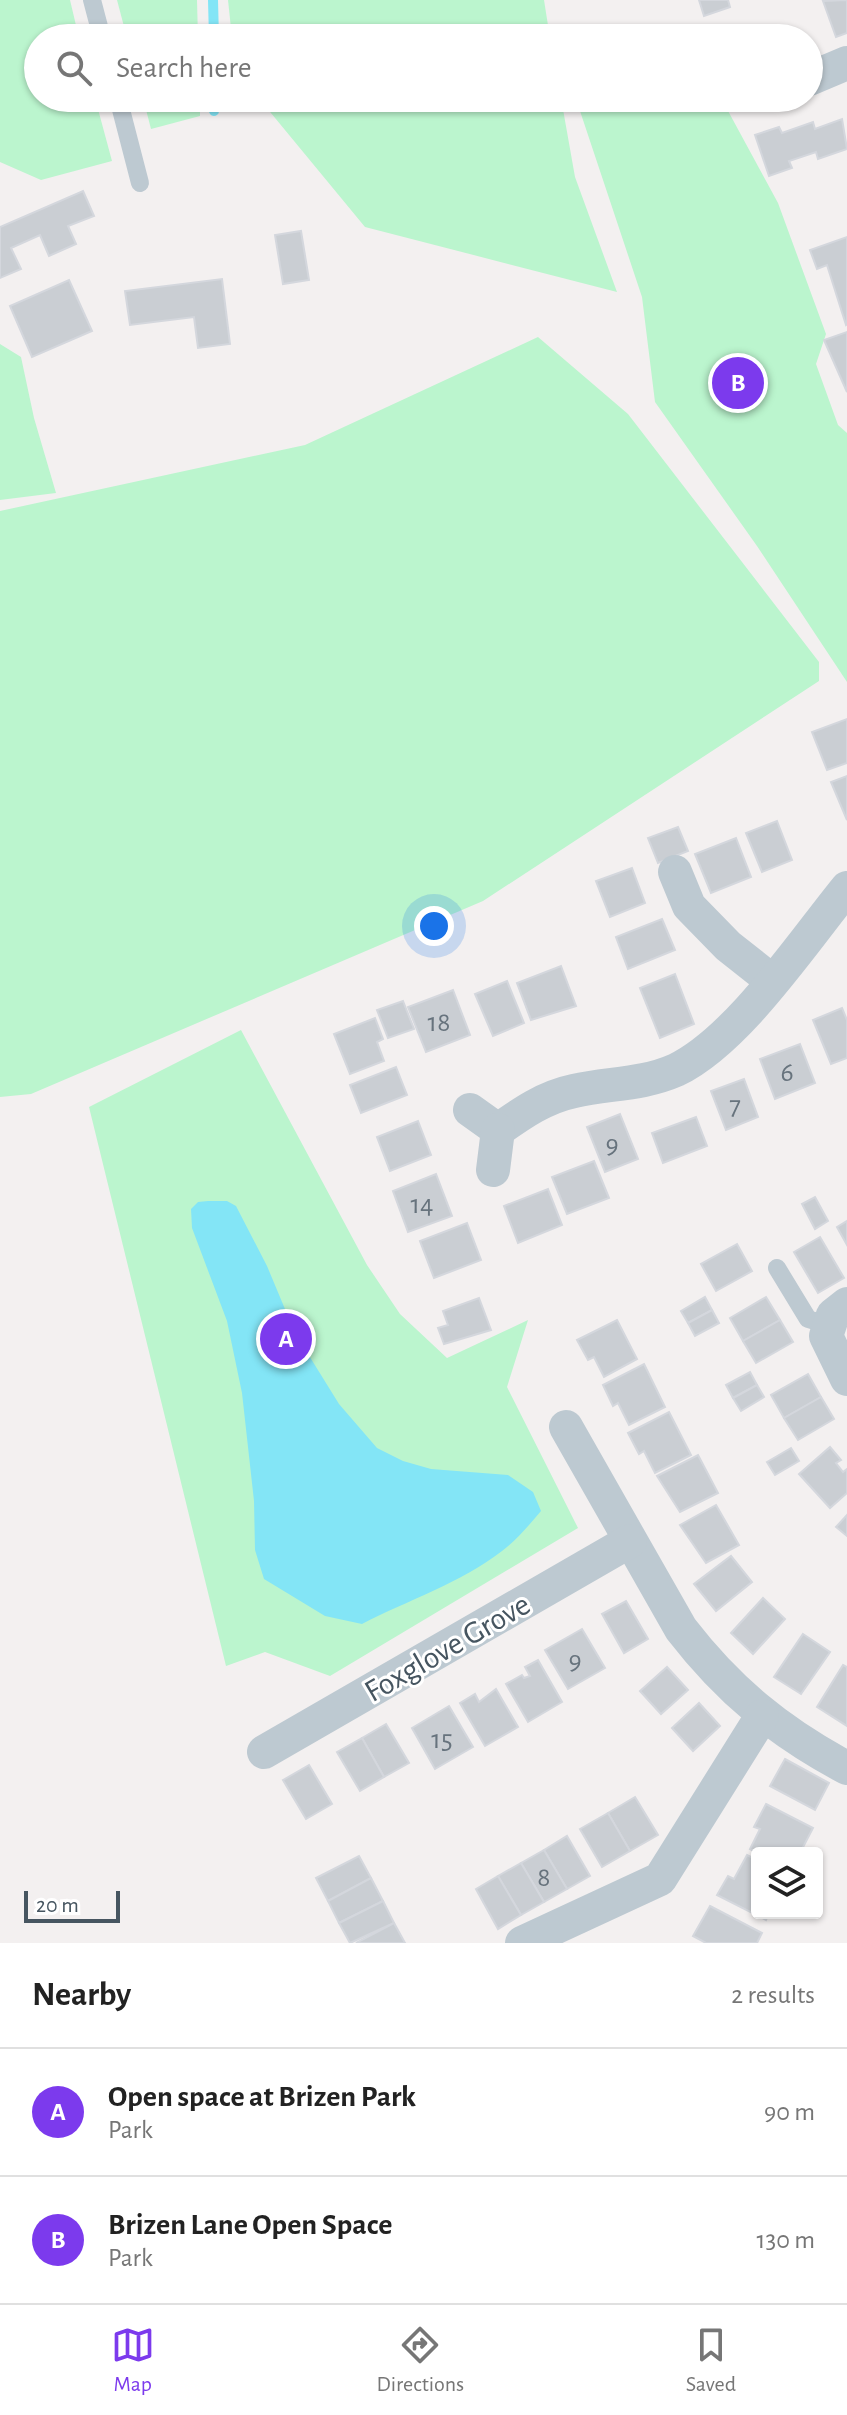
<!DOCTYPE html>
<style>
body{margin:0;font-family:"Alegreya Sans",sans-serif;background:#f2f2f2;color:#222}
.controls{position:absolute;right:24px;bottom:24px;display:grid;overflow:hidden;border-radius:8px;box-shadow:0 2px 6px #0004}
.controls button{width:72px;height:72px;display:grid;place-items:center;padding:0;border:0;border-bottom:2px solid #e0e0e0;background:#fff;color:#222;font:40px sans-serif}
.scale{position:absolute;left:24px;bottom:20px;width:96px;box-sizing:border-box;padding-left:8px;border:4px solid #465560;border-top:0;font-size:22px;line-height:28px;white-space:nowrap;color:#465560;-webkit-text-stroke:6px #fff;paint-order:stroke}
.you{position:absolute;left:434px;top:926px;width:28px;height:28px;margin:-20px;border:6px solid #fff;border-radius:50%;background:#1a73e8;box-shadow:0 0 0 12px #1a73e833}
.badge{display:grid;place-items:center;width:52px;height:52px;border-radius:50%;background:#7c3aed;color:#fff;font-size:26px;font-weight:700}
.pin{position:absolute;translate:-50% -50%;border:4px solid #fff;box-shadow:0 2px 8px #0006}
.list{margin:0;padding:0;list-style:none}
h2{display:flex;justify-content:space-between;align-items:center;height:104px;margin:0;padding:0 32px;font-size:34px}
h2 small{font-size:26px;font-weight:400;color:#767676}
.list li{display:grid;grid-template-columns:52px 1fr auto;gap:24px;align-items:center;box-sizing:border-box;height:128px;padding:0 32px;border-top:2px solid #e0e0e0}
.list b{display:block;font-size:30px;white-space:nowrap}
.list p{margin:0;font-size:26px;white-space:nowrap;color:#767676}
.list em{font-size:26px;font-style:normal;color:#767676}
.icon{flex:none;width:44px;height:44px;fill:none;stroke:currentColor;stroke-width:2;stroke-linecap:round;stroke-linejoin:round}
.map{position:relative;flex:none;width:847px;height:1943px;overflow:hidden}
.search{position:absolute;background:#fff;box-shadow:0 2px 6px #0004;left:24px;right:24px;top:24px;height:88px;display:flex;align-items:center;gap:20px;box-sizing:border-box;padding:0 28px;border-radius:44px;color:#767676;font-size:30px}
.sheet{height:360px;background:#fff}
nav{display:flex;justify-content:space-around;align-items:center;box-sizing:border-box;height:112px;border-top:2px solid #e0e0e0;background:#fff;font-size:22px;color:#767676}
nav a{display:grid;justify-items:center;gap:4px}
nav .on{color:#7c3aed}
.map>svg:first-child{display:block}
.green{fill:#bbf5ce}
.water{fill:#83e5f6}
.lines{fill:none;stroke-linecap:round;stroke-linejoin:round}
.stream{stroke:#83e5f6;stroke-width:10}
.building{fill:#caced3;stroke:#d4d7dd;stroke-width:2}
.service{stroke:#bdc9d1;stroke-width:18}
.minor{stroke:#bdc9d1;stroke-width:34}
.labels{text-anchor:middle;stroke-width:6;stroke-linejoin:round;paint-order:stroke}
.number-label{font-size:28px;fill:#67737d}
.street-label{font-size:32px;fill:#465560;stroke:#fff}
</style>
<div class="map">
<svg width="847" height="1943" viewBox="0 0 847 1943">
<rect width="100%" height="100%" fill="#f3f0f0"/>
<g class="green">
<polygon points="0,0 70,0 79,38 38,38 38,98 95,98 112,161 41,180 0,162"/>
<polygon points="117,0 197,0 198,38 127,38"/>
<polygon points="228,0 544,0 550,38 232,38"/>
<polygon points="143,98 200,98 200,116 151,129"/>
<polygon points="238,98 561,98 575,177 617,292 365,227 266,107"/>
<polygon points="578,105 727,109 778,203 826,334 816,364 838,425 847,433 847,682 757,546 655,402 642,297"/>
<polygon points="538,337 628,414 819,662 819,681 483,901 31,1094 0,1097 0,511 305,445"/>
<polygon points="0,344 21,357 34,418 56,493 0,500"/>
<polygon points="241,1030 367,1265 400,1314 447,1358 528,1320 507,1387 578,1528 330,1676 265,1652 226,1666 89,1107"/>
</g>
<path class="water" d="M 208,1201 L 227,1201 L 236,1206 L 267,1266 L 295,1333 L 339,1404 L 377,1448 L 403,1461 L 431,1469 L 508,1475 L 533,1492 L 541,1511 C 529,1525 517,1540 502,1551 C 461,1583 408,1600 362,1624 L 325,1616 L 264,1579 L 255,1550 L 254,1501 L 242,1393 L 227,1321 L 192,1228 L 191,1209 L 198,1202 Z"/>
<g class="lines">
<g class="stream">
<polyline points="213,0 214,38"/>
<polyline points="214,111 215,98"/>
</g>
</g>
<g class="building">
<polygon points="699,0 728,0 730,7 704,16"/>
<polygon points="847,0 847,33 836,37 823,1"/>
<polygon points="842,119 847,149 818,159 816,152 789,161 792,168 769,176 755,135 779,127 782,133 813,122 815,129"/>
<polygon points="83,191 94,216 68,226 76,244 49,256 40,235 11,248 21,269 0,278 0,227"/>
<polygon points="301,231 309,280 283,284 275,235"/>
<polygon points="847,237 847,324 846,325 827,265 817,269 810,250"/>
<polygon points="222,279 230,344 198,348 194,317 130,325 125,291"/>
<polygon points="69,280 92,331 32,357 10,306"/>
<polygon points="847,332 847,392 824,340"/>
<polygon points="847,719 847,763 827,770 812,732"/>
<polygon points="847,776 847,820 831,782"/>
<polygon points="777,821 792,860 762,872 746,833"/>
<polygon points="678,827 688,851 658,863 648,838"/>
<polygon points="736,838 751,877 711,893 695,854"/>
<polygon points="632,868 645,903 610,917 596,881"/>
<polygon points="662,919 675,950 628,969 616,937"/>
<polygon points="561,966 576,1006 531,1020 517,983"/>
<polygon points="675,974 694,1024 660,1038 640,988"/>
<polygon points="507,981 524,1023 493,1036 475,994"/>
<polygon points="453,990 470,1035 426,1052 408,1007"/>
<polygon points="403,1001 414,1029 388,1038 377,1010"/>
<polygon points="842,1008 847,1020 847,1058 831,1064 813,1020"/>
<polygon points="375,1018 383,1039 377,1042 384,1061 350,1074 334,1034"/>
<polygon points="800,1044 815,1083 775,1099 760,1059"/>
<polygon points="396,1067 407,1095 361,1113 350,1085"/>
<polygon points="744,1079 758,1117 726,1130 711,1091"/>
<polygon points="620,1114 638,1159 605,1172 587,1127"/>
<polygon points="696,1117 707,1146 663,1163 652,1133"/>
<polygon points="418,1121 431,1155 390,1171 377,1137"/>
<polygon points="594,1161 609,1198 567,1214 552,1177"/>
<polygon points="436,1174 452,1216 408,1232 393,1191"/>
<polygon points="548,1189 562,1225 518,1243 504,1206"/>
<polygon points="815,1197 828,1221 815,1229 802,1204"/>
<polygon points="847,1221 847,1245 837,1227"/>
<polygon points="467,1223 481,1260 434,1278 420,1241"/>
<polygon points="820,1237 844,1278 818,1293 794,1252"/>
<polygon points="737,1244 752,1271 716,1291 701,1264"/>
<polygon points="705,1297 712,1310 688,1323 681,1311"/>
<polygon points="766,1297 780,1320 743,1341 730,1318"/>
<polygon points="479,1298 491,1330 444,1344 438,1328 448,1325 443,1311"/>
<polygon points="712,1310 719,1323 695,1336 688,1323"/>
<polygon points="617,1320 637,1359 604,1377 594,1357 588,1360 577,1340"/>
<polygon points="780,1320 793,1342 756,1363 743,1341"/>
<polygon points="644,1364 665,1407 629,1425 618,1403 613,1406 603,1385"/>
<polygon points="750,1372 757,1385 733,1398 726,1385"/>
<polygon points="808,1374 821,1397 784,1418 771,1395"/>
<polygon points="757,1385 764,1397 741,1411 733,1398"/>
<polygon points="821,1397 834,1419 798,1440 784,1418"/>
<polygon points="669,1412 691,1455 655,1473 644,1451 639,1454 628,1433"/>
<polygon points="830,1447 841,1460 836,1463 843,1472 847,1469 847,1493 830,1508 799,1474"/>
<polygon points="791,1448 799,1461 775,1475 767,1462"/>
<polygon points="698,1455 718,1493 680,1512 657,1476"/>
<polygon points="716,1505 739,1545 706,1563 680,1525"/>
<polygon points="847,1515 847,1536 836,1527"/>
<polygon points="731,1556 752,1582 716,1611 694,1584"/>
<polygon points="763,1598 785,1619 753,1654 731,1633"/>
<polygon points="626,1601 648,1639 624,1653 602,1614"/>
<polygon points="582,1629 605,1668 568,1689 545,1650"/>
<polygon points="803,1634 830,1652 801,1694 774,1677"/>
<polygon points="538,1660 562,1702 528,1722 506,1684 522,1675 524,1678 530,1676 525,1667"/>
<polygon points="843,1665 847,1667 847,1726 817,1707"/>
<polygon points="667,1667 688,1690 661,1714 640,1691"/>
<polygon points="496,1689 518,1727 485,1746 460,1703 475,1694 479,1702"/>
<polygon points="699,1703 720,1726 693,1751 672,1728"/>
<polygon points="449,1706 473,1747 435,1769 412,1728"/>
<polygon points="386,1724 409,1763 384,1777 362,1738"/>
<polygon points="362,1738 384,1777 360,1791 337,1752"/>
<polygon points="785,1759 829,1783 815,1810 770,1786"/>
<polygon points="309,1765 332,1804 306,1819 283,1780"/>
<polygon points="635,1797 658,1835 630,1851 608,1813"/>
<polygon points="766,1804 813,1828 800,1853 757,1853 750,1849 760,1829 754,1827"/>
<polygon points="608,1813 630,1851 602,1867 580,1829"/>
<polygon points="567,1836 590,1876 567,1889 544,1850"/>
<polygon points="544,1850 567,1889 544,1902 521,1863"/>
<polygon points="747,1855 757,1860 757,1913 769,1913 766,1920 717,1895 728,1876 734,1879"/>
<polygon points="359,1856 371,1878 328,1901 316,1878"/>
<polygon points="521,1863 544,1902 521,1915 498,1876"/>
<polygon points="498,1876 521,1915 498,1929 476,1889"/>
<polygon points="371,1878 383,1901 339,1923 328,1901"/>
<polygon points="383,1901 394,1923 350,1943 339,1923"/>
<polygon points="710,1906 762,1933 757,1943 706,1943 693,1936"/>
<polygon points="394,1923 405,1943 356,1943"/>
</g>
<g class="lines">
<g class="service">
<polyline points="92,0 102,38"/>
<polyline points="118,98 140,183"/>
<polyline points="777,1268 808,1319 828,1325"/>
</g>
<g class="minor">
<polyline points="809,79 847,63"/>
<polyline points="675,872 689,906 728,946 771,980"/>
<path d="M 470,1110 L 498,1130 C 522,1113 545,1097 574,1091 C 609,1083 642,1085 676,1070 C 738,1040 802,943 847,888"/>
<polyline points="493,1170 498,1130"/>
<polyline points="847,1304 833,1315 826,1336 847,1379"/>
<path d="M 566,1427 L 681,1629 C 728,1690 779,1732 847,1768"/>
<polyline points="264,1752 630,1541"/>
<polyline points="522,1943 660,1879 762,1716"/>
</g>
</g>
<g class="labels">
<g class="number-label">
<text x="439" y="1031">18</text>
<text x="787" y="1081">6</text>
<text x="735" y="1114">7</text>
<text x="612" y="1153">9</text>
<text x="422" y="1213">14</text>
<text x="575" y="1669">9</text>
<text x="442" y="1748">15</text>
<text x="544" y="1886">8</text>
</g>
<g class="street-label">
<text transform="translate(447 1647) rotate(-30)" y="11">Foxglove Grove</text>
</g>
</g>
</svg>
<div class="controls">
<button><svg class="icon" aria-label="layers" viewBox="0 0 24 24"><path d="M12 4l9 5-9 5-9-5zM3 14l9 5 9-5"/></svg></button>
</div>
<div class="scale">20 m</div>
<div class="you"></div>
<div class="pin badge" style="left:286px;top:1339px">A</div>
<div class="pin badge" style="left:738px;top:383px">B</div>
<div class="search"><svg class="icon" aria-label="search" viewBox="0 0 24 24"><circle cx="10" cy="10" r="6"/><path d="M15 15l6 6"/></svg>Search here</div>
</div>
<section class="sheet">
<h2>Nearby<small>2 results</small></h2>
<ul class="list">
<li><span class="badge">A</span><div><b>Open space at Brizen Park</b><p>Park</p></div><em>90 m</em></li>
<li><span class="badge">B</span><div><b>Brizen Lane Open Space</b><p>Park</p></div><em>130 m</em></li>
</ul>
</section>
<nav>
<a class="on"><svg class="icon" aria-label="map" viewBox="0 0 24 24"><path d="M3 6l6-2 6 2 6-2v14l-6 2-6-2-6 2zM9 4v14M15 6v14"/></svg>Map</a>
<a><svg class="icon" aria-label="directions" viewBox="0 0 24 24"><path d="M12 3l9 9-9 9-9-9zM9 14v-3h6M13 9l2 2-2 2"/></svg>Directions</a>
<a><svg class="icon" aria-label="saved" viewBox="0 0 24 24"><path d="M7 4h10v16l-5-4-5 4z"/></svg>Saved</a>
</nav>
